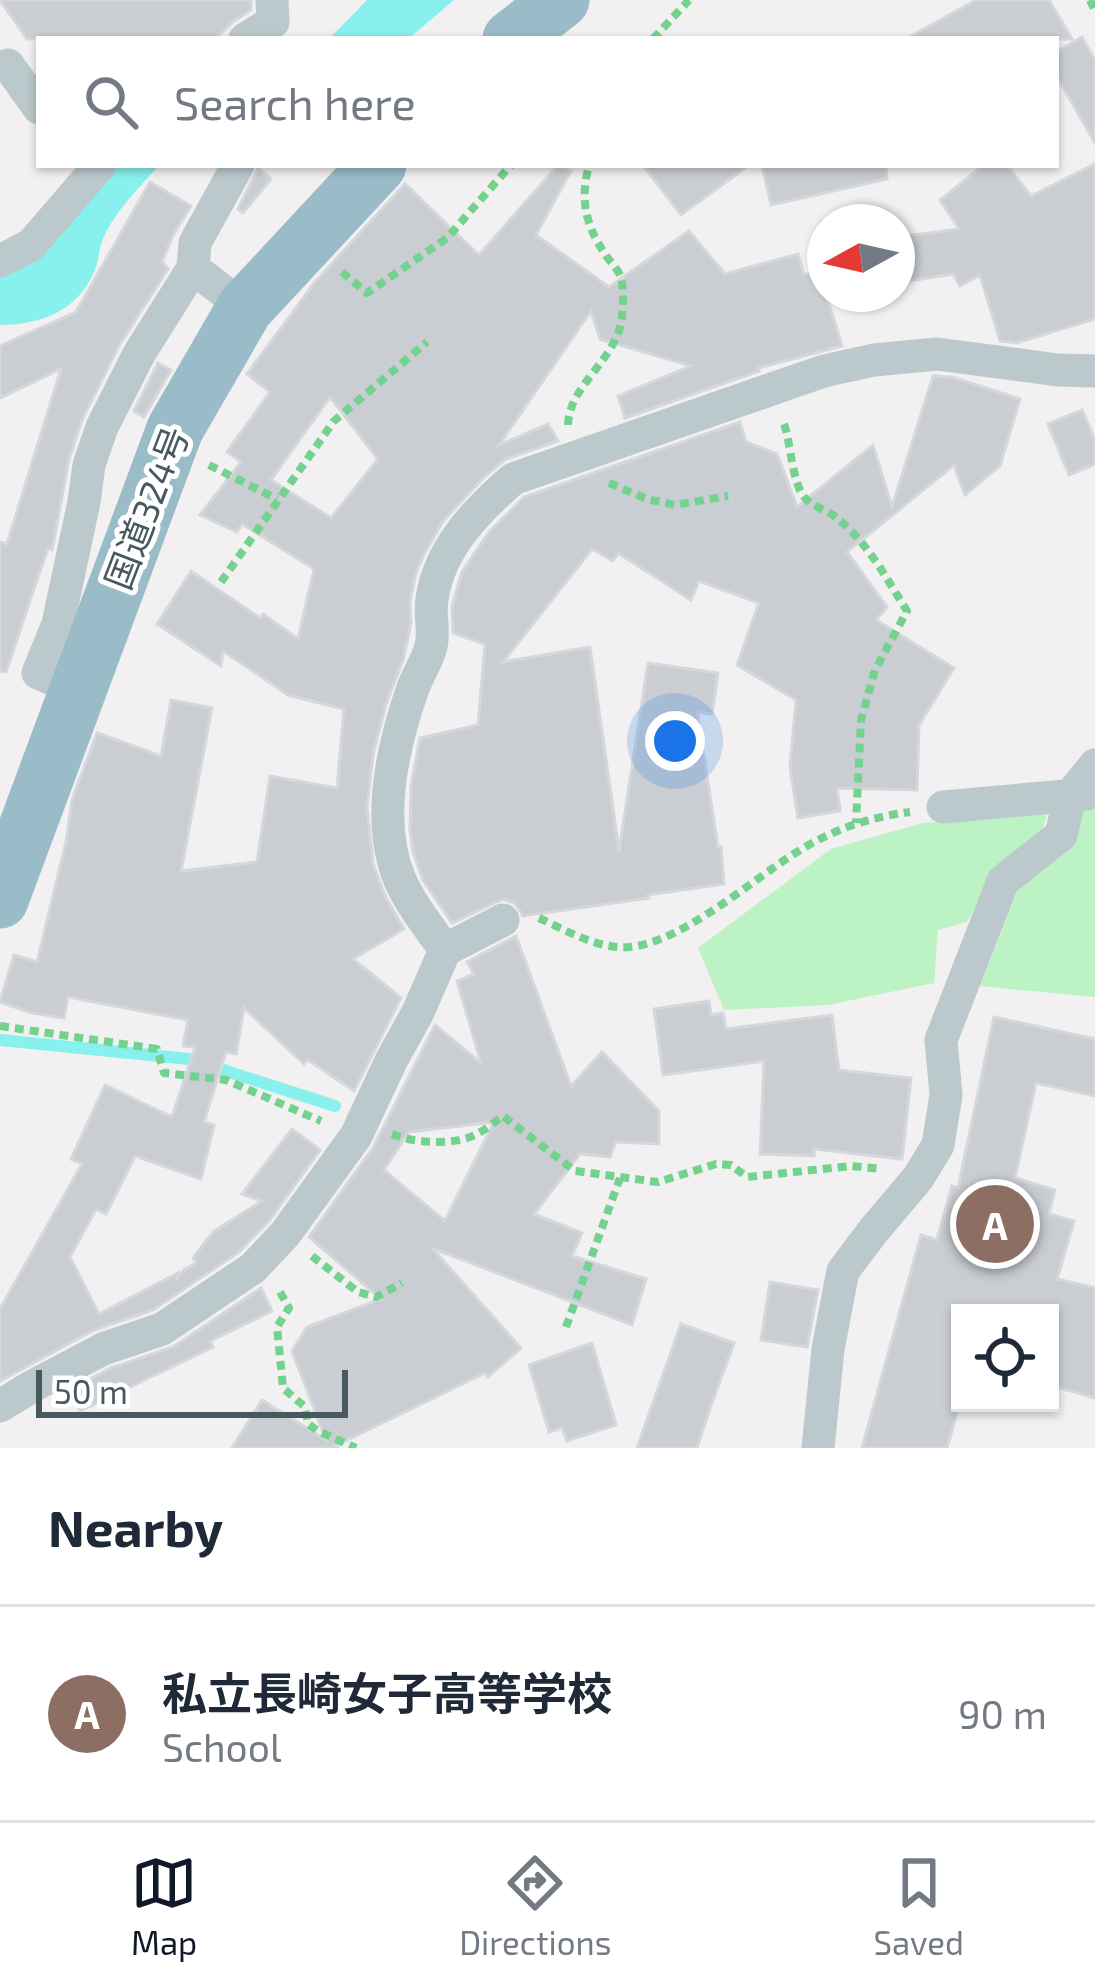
<!DOCTYPE html>
<meta charset="utf-8">
<style>
body{margin:0;font-family:"Exo 2","Noto Sans JP",sans-serif;background:#f6f6f7;color:#1f2937}
.controls{position:absolute;right:36px;bottom:36px;display:grid;overflow:hidden;border-radius:0px;box-shadow:0 3px 9px #0004}
.controls button{width:108px;height:108px;display:grid;place-items:center;padding:0;border:0;border-bottom:3px solid #e0e1e3;background:#fff;color:#1f2937;font:60px sans-serif}
.compass{position:absolute;left:807px;top:204px;width:108px;height:108px;border-radius:50%;background:#fff;box-shadow:0 3px 9px #0004;rotate:262deg}
.scale{position:absolute;left:36px;bottom:30px;width:312px;box-sizing:border-box;padding-left:12px;border:6px solid #47595f;border-top:0;font-size:33px;line-height:42px;white-space:nowrap;color:#47595f;-webkit-text-stroke:9px #fff;paint-order:stroke}
.you{position:absolute;left:675px;top:741px;width:42px;height:42px;margin:-30px;border:9px solid #fff;border-radius:50%;background:#1a73e8;box-shadow:0 0 0 18px #1a73e833}
.badge{display:grid;place-items:center;width:78px;height:78px;border-radius:50%;background:#111827;color:#fff;font-size:39px;font-weight:700}
.pin{position:absolute;translate:-50% -50%;border:6px solid #fff;box-shadow:0 3px 12px #0006}
.list{margin:0;padding:0;list-style:none}
h2{display:flex;justify-content:space-between;align-items:center;height:156px;margin:0;padding:0 48px;font-size:51px}
h2 small{font-size:39px;font-weight:400;color:#747a83}
.list li{display:grid;grid-template-columns:78px 1fr auto;gap:36px;align-items:center;box-sizing:border-box;height:216px;padding:0 48px;border-top:3px solid #e0e1e3}
.list b{display:block;font-size:45px;white-space:nowrap}
.list p{margin:0;font-size:39px;white-space:nowrap;color:#747a83}
.list em{font-size:39px;font-style:normal;color:#747a83}
.icon{flex:none;width:66px;height:66px;fill:none;stroke:currentColor;stroke-width:2;stroke-linecap:round;stroke-linejoin:round}
.map{position:relative;flex:none;width:1095px;height:1448px;overflow:hidden}
.search{position:absolute;background:#fff;box-shadow:0 3px 9px #0004;left:36px;right:36px;top:36px;height:132px;display:flex;align-items:center;gap:30px;box-sizing:border-box;padding:0 42px;border-radius:0px;color:#747a83;font-size:45px}
.sheet{height:372px;background:#fff}
nav{display:flex;justify-content:space-around;align-items:center;box-sizing:border-box;height:168px;border-top:3px solid #e0e1e3;background:#fff;font-size:33px;color:#747a83}
nav a{display:grid;justify-items:center;gap:6px}
nav .on{color:#111827}
.map>svg:first-child{display:block}
.green{fill:#bdf2c5}
.water{fill:#88f1ee}
.lines{fill:none;stroke-linecap:round;stroke-linejoin:round}
.stream{stroke:#88f1ee;stroke-width:12}
.building{fill:#caced3;stroke:#d4d8dc;stroke-width:3;fill-rule:evenodd}
.path{stroke:#73d28d;stroke-width:8;stroke-dasharray:9 6;stroke-linecap:butt}
.minor{stroke:#bbc9cd;stroke-width:33}
.trunk{stroke:#9abcc8;stroke-width:57}
.labels{text-anchor:middle;stroke-width:10;stroke-linejoin:round;paint-order:stroke}
.street-label{font-size:36px;fill:#47595f;stroke:#fff}
</style>
<div class="map">
<svg width="1095" height="1448" viewBox="0 0 1095 1448">
<rect width="100%" height="100%" fill="#f2f0f0"/>
<g class="green">
<polygon points="1095,804 1095,997 980,986 1017,892 1073,834 1075,805"/>
<polygon points="1048,812 1042,831 993,873 967,922 938,930 934,983 828,1005 724,1010 698,948 831,849 923,823"/>
</g>
<g class="water">
<polygon points="367,0 454,0 408,39 329,39"/>
<path d="M 108,165 L 159,165 C 140,187 114,212 103,239 C 99,248 99,258 96,267 C 81,309 43,325 0,325 L 0,275 Z"/>
</g>
<g class="lines">
<polyline class="stream" points="0,1040 189,1059 335,1106"/>
</g>
<g class="building">
<polygon points="0,0 251,0 251,10 234,21 215,39 27,39"/>
<polygon points="976,0 1049,0 1072,39 906,39"/>
<polygon points="1082,37 1095,60 1095,143 1056,75 1056,52"/>
<polygon points="1095,164 1095,319 1016,343 1000,341 980,275 960,286 953,274 897,283 897,237 959,229 940,200 984,165 1007,165 1031,196"/>
<path d="M 558,165 L 571,171 L 536,235 L 609,287 L 689,231 L 725,274 L 798,254 L 804,275 L 819,271 L 842,346 L 758,368 L 759,371 L 625,418 L 618,396 L 691,366 L 600,339 L 591,311 L 499,445 L 548,424 L 558,441 L 506,459 L 485,476 L 444,520 L 424,554 L 416,573 L 410,602 L 411,623 L 403,660 L 386,704 L 373,754 L 367,807 L 373,864 L 386,898 L 404,929 L 353,959 L 401,998 L 354,1091 L 308,1060 L 304,1064 L 244,1008 L 236,1054 L 226,1052 L 204,1122 L 214,1125 L 201,1179 L 135,1156 L 106,1214 L 96,1209 L 70,1257 L 99,1314 L 178,1273 L 176,1280 L 184,1270 L 196,1263 L 193,1258 L 213,1232 L 262,1201 L 242,1194 L 292,1129 L 320,1150 L 269,1221 L 239,1252 L 153,1310 L 94,1330 L 0,1381 L 0,1309 L 82,1164 L 71,1159 L 105,1085 L 172,1117 L 195,1047 L 183,1046 L 188,1020 L 68,997 L 64,1018 L 32,1013 L 0,1002 L 14,955 L 37,962 L 66,842 L 72,800 L 97,733 L 161,756 L 171,700 L 212,708 L 181,871 L 257,862 L 270,776 L 337,788 L 344,709 L 288,695 L 223,651 L 221,666 L 157,624 L 191,571 L 260,618 L 263,614 L 298,639 L 314,569 L 242,524 L 237,532 L 200,515 L 241,462 L 227,452 L 270,392 L 247,374 L 315,282 L 405,184 L 479,255 ZM 330,397 L 378,459 L 331,518 L 271,480 Z"/>
<polygon points="643,165 749,165 681,215"/>
<polygon points="762,165 886,165 887,179 771,205"/>
<polygon points="258,168 271,179 243,213 238,209"/>
<polygon points="150,182 191,206 173,235 162,262 168,269 120,344 82,420 69,459 52,550 48,548 6,672 0,671 0,542 7,544 61,369 0,398 0,346 76,312"/>
<polygon points="158,363 171,370 144,417 134,411"/>
<polygon points="933,376 952,377 1020,399 1000,466 965,495 954,465 847,552 887,607 876,620 954,668 919,725 917,790 837,788 840,811 798,818 790,767 796,700 737,665 759,603 699,581 691,600 618,553 613,561 592,549 503,662 590,647 619,851 648,663 718,673 712,714 697,712 718,847 721,847 724,884 648,895 649,898 523,916 515,903 503,899 452,923 423,880 413,852 410,831 411,786 420,738 478,725 485,644 453,633 452,606 462,572 489,532 524,497 740,422 746,442 777,454 797,507 873,445 892,507"/>
<polygon points="1082,410 1095,440 1095,464 1069,475 1048,424"/>
<path d="M 516,936 L 571,1086 L 602,1052 L 659,1111 L 659,1144 L 616,1142 L 610,1157 L 580,1154 L 534,1214 L 582,1233 L 572,1256 L 646,1279 L 632,1325 L 432,1248 L 521,1348 L 488,1377 L 485,1373 L 335,1446 L 339,1448 L 232,1448 L 262,1400 L 326,1440 L 292,1351 L 307,1327 L 381,1299 L 309,1237 L 373,1148 L 435,1025 L 481,1063 L 457,981 L 474,974 L 467,962 ZM 494,1122 L 445,1221 L 384,1170 L 409,1132 Z"/>
<polygon points="709,1001 711,1015 723,1013 726,1029 832,1015 839,1070 911,1078 902,1159 814,1149 814,1156 760,1154 764,1061 663,1075 654,1009"/>
<polygon points="994,1017 1095,1039 1095,1096 1036,1083 1015,1178 1055,1190 1049,1214 1074,1221 1057,1279 1095,1288 1095,1398 1050,1385 1050,1313 960,1313 960,1402 947,1448 862,1448 921,1235 937,1240 952,1186 958,1188"/>
<polygon points="770,1282 818,1290 807,1347 761,1340"/>
<polygon points="261,1288 272,1311 210,1341 213,1347 80,1411 70,1390 111,1368 173,1347"/>
<polygon points="681,1324 734,1343 712,1403 697,1448 637,1448"/>
<polygon points="592,1343 616,1425 567,1441 562,1428 549,1432 529,1365"/>
</g>
<g class="lines">
<g class="path">
<polyline points="1090,0 1095,11"/>
<polyline points="653,39 689,0"/>
<polyline points="342,272 367,293 447,238 511,165"/>
<path d="M 784,424 C 791,443 792,484 805,498 C 812,507 828,510 837,518 C 867,542 887,579 907,611 L 875,670 L 861,720 L 856,823"/>
<path d="M 568,425 C 569,384 618,360 622,316 C 623,306 624,288 621,278 C 619,270 609,261 605,254 C 585,224 580,200 589,165"/>
<polyline points="209,465 277,499"/>
<polyline points="609,483 647,499 675,505 728,496"/>
<polyline points="221,582 334,421 427,342"/>
<path d="M 539,918 C 563,929 591,945 618,947 C 672,952 751,880 797,852 C 832,830 869,817 910,812"/>
<polyline points="0,1026 157,1049 164,1073 226,1080 321,1121"/>
<path d="M 392,1134 C 414,1143 448,1145 470,1137 C 482,1133 493,1123 503,1116 L 575,1171 L 658,1182 L 716,1164 L 731,1165 L 747,1177 L 851,1166 L 882,1169"/>
<polyline points="312,1256 358,1292 376,1297 402,1283"/>
<polyline points="280,1292 289,1308 277,1327 283,1388 305,1407 308,1424 318,1431 356,1448"/>
<polyline points="566,1327 620,1178"/>
</g>
<g class="minor">
<polyline points="245,39 273,22 272,0"/>
<polyline points="8,65 39,108"/>
<polyline points="238,165 195,243 193,268 245,308"/>
<polyline points="0,261 31,245 100,165"/>
<polyline points="78,690 38,673 58,624 84,502 89,465 102,427 139,354 193,268"/>
<polyline points="943,807 1087,794"/>
<path d="M 445,950 C 429,927 411,905 400,880 C 375,821 393,745 413,688 C 418,674 428,660 431,646 C 435,631 429,614 432,599 C 439,549 476,511 513,479 L 824,371 L 874,360 L 937,354 L 1058,370 L 1095,371"/>
<polyline points="0,1406 31,1387 103,1349 162,1329 253,1268 285,1234 356,1136 391,1061 418,1012 445,950 503,920"/>
<polyline points="818,1448 828,1349 843,1271 874,1230 918,1178 938,1145 946,1095 941,1040 1003,881 1061,835 1070,796 1095,765"/>
</g>
<g class="trunk">
<polyline points="511,39 561,0"/>
<polyline points="0,900 175,429 245,308 378,165"/>
</g>
</g>
<g class="labels">
<g class="street-label">
<text transform="translate(147 508) rotate(-69)" y="13">国道324号</text>
</g>
</g>
</svg>
<div class="controls">
<button><svg class="icon" aria-label="locate" viewBox="0 0 24 24"><circle cx="12" cy="12" r="6"/><path d="M12 2v4M12 18v4M2 12h4M18 12h4"/></svg></button>
</div>
<svg class="compass" viewBox="-18 -18 36 36"><path d="M0-13l5 13h-10z" fill="#e53935"/><path d="M0 13l5-13h-10z" fill="#747a83"/></svg>
<div class="scale">50 m</div>
<div class="you"></div>
<div class="pin badge" style="left:995px;top:1224px;background:#8d6e63">A</div>
<div class="search"><svg class="icon" aria-label="search" viewBox="0 0 24 24"><circle cx="10" cy="10" r="6"/><path d="M15 15l6 6"/></svg>Search here</div>
</div>
<section class="sheet">
<h2>Nearby<small></small></h2>
<ul class="list">
<li><span class="badge" style="background:#8d6e63">A</span><div><b>私立長崎女子高等学校</b><p>School</p></div><em>90 m</em></li>
</ul>
</section>
<nav>
<a class="on"><svg class="icon" aria-label="map" viewBox="0 0 24 24"><path d="M3 6l6-2 6 2 6-2v14l-6 2-6-2-6 2zM9 4v14M15 6v14"/></svg>Map</a>
<a><svg class="icon" aria-label="directions" viewBox="0 0 24 24"><path d="M12 3l9 9-9 9-9-9zM9 14v-3h6M13 9l2 2-2 2"/></svg>Directions</a>
<a><svg class="icon" aria-label="saved" viewBox="0 0 24 24"><path d="M7 4h10v16l-5-4-5 4z"/></svg>Saved</a>
</nav>
